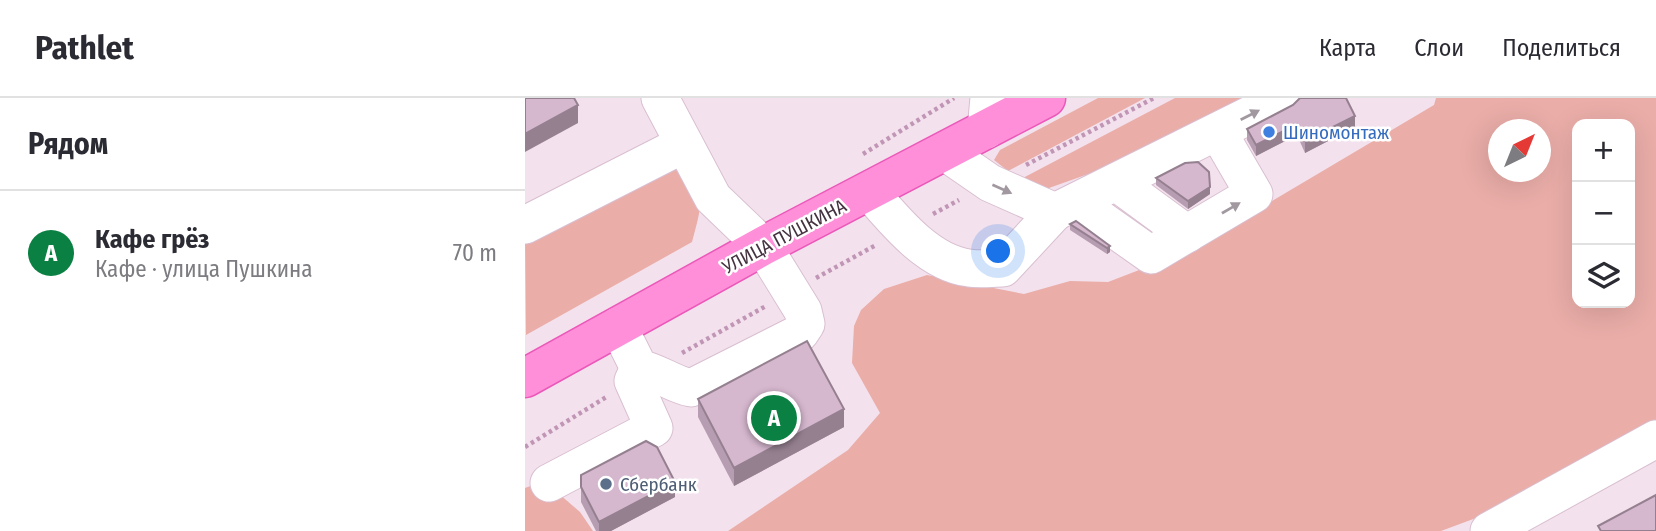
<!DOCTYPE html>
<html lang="ru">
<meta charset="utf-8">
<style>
body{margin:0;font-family:"Fira Sans Condensed",sans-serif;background:#f7f7f7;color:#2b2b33}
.controls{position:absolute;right:21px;top:21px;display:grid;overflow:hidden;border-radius:14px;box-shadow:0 7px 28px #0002}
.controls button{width:63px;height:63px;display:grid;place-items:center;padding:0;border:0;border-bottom:2px solid #e1e1e2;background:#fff;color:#2b2b33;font:35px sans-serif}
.compass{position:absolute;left:963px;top:21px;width:63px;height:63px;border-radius:50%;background:#fff;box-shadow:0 7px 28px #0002;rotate:43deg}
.you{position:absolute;left:474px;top:154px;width:24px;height:24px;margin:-18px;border:5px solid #fff;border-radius:50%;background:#1a73e8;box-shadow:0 0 0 10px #1a73e833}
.badge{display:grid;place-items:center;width:46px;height:46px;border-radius:50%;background:#0b8043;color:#fff;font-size:23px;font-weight:700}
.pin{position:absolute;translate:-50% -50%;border:4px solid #fff;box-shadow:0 2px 7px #0006}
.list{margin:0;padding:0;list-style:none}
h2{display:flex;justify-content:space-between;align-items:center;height:91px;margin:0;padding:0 28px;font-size:30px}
h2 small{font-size:23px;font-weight:400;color:#7c7c81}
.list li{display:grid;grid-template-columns:46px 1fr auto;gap:21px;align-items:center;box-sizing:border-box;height:126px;padding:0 28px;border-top:2px solid #e1e1e2}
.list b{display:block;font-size:26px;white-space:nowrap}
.list p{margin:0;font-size:23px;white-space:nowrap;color:#7c7c81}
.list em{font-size:23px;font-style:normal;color:#7c7c81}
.icon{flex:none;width:38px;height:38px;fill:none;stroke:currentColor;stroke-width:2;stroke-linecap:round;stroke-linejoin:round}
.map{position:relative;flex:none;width:1131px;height:433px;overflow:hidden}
header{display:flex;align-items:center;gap:42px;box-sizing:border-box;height:98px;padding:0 35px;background:#fff;border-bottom:2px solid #e1e1e2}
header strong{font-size:33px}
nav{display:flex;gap:38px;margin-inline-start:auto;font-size:24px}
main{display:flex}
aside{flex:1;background:#fff}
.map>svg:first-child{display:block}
.green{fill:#eaada8;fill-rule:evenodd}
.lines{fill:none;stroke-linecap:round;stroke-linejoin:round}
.minor-casing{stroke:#d9bfd1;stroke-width:39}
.major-casing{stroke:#eb58ba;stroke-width:41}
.path{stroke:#c195b5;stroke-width:4.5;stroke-dasharray:3.5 3.5;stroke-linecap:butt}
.minor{stroke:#fff;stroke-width:37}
.major{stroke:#ff8fd8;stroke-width:38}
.wall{fill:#b79db1}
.shaded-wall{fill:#958090}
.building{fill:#d5b7ce;stroke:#958090;stroke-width:2}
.oneway{fill:#a299a0}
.shop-dot{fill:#3f7fe0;stroke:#fff;stroke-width:2.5}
.service-dot{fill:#5c6f8a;stroke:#fff;stroke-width:2.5}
.labels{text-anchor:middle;stroke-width:5;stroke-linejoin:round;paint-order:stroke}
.shop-label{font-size:19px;fill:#366cbe;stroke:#fff;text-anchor:start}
.street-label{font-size:19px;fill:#453340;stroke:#fff}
.service-label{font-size:19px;fill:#4e5e75;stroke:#fff;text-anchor:start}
</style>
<header>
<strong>Pathlet</strong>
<nav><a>Карта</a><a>Слои</a><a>Поделиться</a></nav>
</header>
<main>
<aside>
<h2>Рядом<small></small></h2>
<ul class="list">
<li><span class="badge">A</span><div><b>Кафе грёз</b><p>Кафе · улица Пушкина</p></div><em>70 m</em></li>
</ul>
</aside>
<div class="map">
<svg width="1131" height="433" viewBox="0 0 1131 433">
<rect width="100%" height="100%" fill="#f3e2ed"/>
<g class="green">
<polygon points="573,0 620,0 483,73 469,62 475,52"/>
<polygon points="650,0 746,0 687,32 524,90 499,93 496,81"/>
<path d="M 911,0 L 1131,0 L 1131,327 L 959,417 L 916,433 L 203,433 L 323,352 L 355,315 L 327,265 L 329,228 L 336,212 L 359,191 L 402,177 L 499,196 L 545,183 L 583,184 L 635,164 L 747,103 L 909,7 ZM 1052,26 L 1105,26 L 1105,205 L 1052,205 ZM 974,32 L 1016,32 L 1016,74 L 974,74 Z"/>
<path d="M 146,64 C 181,95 179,100 167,144 L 1,237 L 0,138 Z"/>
<polygon points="19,383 55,414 68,433 0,433 0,390"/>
</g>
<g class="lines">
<defs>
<g id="minor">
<polyline points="461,32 464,0"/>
<polyline points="420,54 465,85 530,114 759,0"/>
<polyline points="591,84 662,136"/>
<path d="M 344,93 C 369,122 403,165 444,170 C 455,172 467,170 478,170 L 530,114"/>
<polyline points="551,104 626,157 729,96 693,34"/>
<polyline points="0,127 159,46"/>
<path d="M 93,228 L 114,270 C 133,274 147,286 166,290 L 275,235 L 281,226 L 278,213 L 238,148 L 188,100 L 135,0"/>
<polyline points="24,385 129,330 108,283 114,270"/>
<polyline points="964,433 1131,341"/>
</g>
<polyline id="major" points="0,280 238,148 521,0"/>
</defs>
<use href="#minor" class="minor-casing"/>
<use href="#major" class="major-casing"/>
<g class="path">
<polyline points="338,56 429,0"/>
<polyline points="501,67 629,0"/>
<polyline points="408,116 434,102"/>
<polyline points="291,180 351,147"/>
<polyline points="157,255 241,208"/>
<polyline points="0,349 83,298"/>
</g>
<use href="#minor" class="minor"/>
<use href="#major" class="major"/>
</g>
<g class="wall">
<polygon points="768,7 830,29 780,55 772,37 731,58 722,42 722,31"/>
<polygon points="631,80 685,96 663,111 631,87"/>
<polygon points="545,126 585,148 585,154 582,156 545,132"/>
<polygon points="173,301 319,329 209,388 173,319"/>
<polygon points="56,377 150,399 86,433 71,433 56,404"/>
</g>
<g class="shaded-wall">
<polygon points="53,7 53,25 0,54 0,36"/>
<polygon points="830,18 830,29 780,55 780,43"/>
<polygon points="772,26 772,37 731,58 731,47"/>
<polygon points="685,89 685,96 663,111 663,103"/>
<polygon points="585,148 585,154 582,156 582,150"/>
<polygon points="319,311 319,329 209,388 209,370"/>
<polygon points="150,384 150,399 86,433 74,433 74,424"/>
</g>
<g class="building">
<polygon points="0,0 49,0 53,7 0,36"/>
<polygon points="775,0 821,0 830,18 780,43 772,26 731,47 722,31 768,7"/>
<polygon points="673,64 684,74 685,89 663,103 631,80 660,65"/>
<polygon points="551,123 585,148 582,150 545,126"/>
<polygon points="282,243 319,311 209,370 173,301"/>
<polygon points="121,343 132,349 150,384 74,424 56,389 56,377"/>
<polygon points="1131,397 1131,433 1076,433 1073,428"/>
</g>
<defs><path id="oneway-solid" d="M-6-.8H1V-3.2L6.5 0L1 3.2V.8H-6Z" transform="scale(1.75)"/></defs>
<g class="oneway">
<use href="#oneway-solid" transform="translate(725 17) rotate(-27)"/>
<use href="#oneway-solid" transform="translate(477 91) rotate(24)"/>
<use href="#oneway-solid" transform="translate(706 110) rotate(-30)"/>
</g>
<circle class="shop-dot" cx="744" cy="34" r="7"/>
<circle class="service-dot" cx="81" cy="386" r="7"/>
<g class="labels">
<g class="shop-label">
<text x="758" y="41">Шиномонтаж</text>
</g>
<g class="street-label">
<text transform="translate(259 138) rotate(-28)" y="7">УЛИЦА ПУШКИНА</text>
</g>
<g class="service-label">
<text x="95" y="393">Сбербанк</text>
</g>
</g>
</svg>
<div class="controls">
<button>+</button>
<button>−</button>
<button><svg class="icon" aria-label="layers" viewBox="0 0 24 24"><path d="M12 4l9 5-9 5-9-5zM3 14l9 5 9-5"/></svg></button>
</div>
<svg class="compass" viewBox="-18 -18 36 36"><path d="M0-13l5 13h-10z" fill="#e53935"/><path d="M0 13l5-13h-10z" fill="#7c7c81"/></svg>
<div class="you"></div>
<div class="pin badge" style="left:249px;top:320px">A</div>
</div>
</main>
